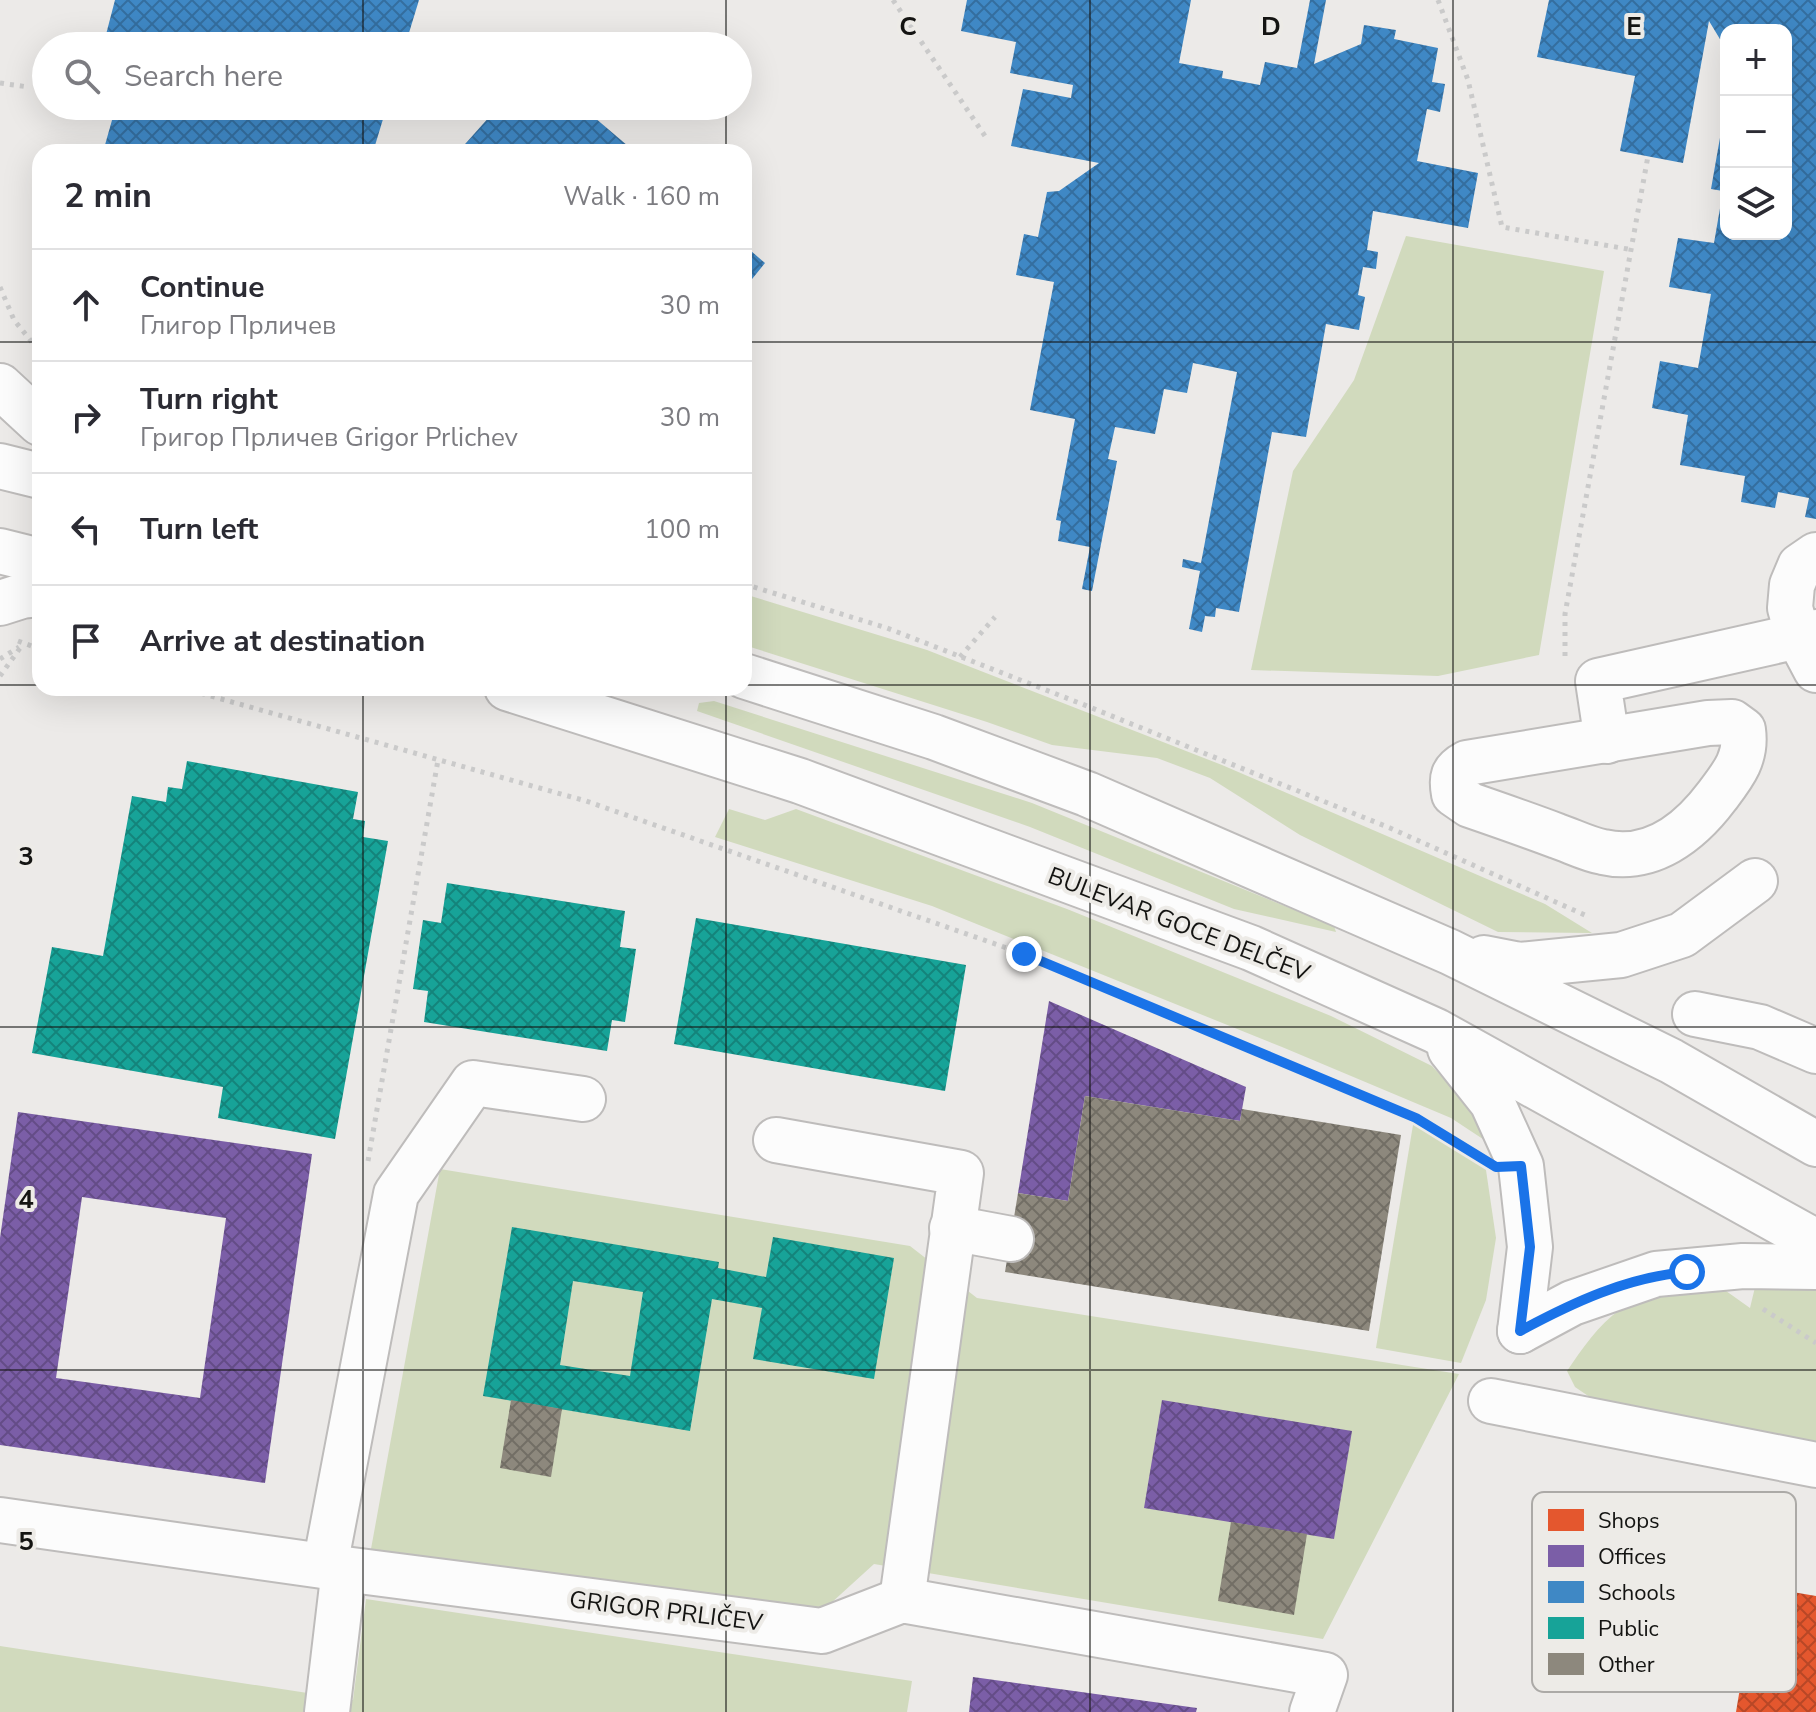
<!DOCTYPE html>
<meta charset="utf-8">
<style>
body{margin:0;font-family:"Nunito Sans",sans-serif;background:#f2f2f3;color:#2b2b33}
.controls{position:absolute;right:24px;top:24px;display:grid;overflow:hidden;border-radius:16px;box-shadow:0 8px 32px #0002}
.controls button{width:72px;height:72px;display:grid;place-items:center;padding:0;border:0;border-bottom:2px solid #e1e1e2;background:#fff;color:#2b2b33;font:40px sans-serif}
.stop{position:absolute;width:24px;height:24px;margin:-18px;border:6px solid #1a73e8;border-radius:50%;background:#fff}
.stop.end{background:#1a73e8;border-color:#fff;box-shadow:0 2px 8px #0008}
.list{margin:0;padding:0;list-style:none}
h2{display:flex;justify-content:space-between;align-items:center;height:104px;margin:0;padding:0 32px;font-size:34px}
h2 small{font-size:26px;font-weight:400;color:#7c7c81}
.list li{display:grid;grid-template-columns:52px 1fr auto;gap:24px;align-items:center;box-sizing:border-box;height:112px;padding:0 32px;border-top:2px solid #e1e1e2}
.list b{display:block;font-size:30px;white-space:nowrap}
.list p{margin:0;font-size:26px;white-space:nowrap;color:#7c7c81}
.list em{font-size:26px;font-style:normal;color:#7c7c81}
.icon{flex:none;width:44px;height:44px;fill:none;stroke:currentColor;stroke-width:2;stroke-linecap:round;stroke-linejoin:round}
.map{position:relative;flex:none;width:1816px;height:1712px;overflow:hidden}
.search{position:absolute;background:#fff;box-shadow:0 8px 32px #0002;left:32px;top:32px;width:720px;height:88px;display:flex;align-items:center;gap:20px;box-sizing:border-box;padding:0 28px;border-radius:44px;color:#7c7c81;font-size:30px}
.panel{position:absolute;background:#fff;box-shadow:0 8px 32px #0002;left:32px;top:144px;width:720px;height:552px;border-radius:24px}
.map>svg:first-child{display:block}
.green{fill:#d1dabd}
.shops{fill:url(#shops-cross-hatch)}
.offices{fill:url(#offices-cross-hatch);fill-rule:evenodd}
.schools{fill:url(#schools-cross-hatch)}
.public{fill:url(#public-cross-hatch);fill-rule:evenodd}
.building{fill:url(#building-cross-hatch)}
.lines{fill:none;stroke-linecap:round;stroke-linejoin:round}
.minor-casing{stroke:#bebcbb;stroke-width:48}
.path{stroke:#cacaca;stroke-width:5;stroke-dasharray:4 6;stroke-linecap:butt}
.minor{stroke:#fcfcfc;stroke-width:44}
.route{stroke:#1a73e8;stroke-width:10}
.grid{fill:none;stroke:#141412;stroke-width:2;stroke-opacity:0.55}
.labels{text-anchor:middle;stroke-width:8;stroke-linejoin:round;paint-order:stroke}
.street-label{font-size:24px;fill:#141412;stroke:#edebe7}
.key{fill:#edebe7;stroke:#acaaa7;stroke-width:2}
.key-label{font-size:22px;fill:#141412}
.grid-label{font-size:26px;text-anchor:middle;font-weight:bold;fill:#141412;stroke:#edebe7;stroke-width:8;stroke-linejoin:round;paint-order:stroke}
</style>
<div class="map">
<svg width="1816" height="1712" viewBox="0 0 1816 1712">
<defs>
<pattern id="shops-cross-hatch" width="8" height="8" patternUnits="userSpaceOnUse" patternTransform="scale(2)"><rect width="8" height="8" fill="#e4572e"/><path d="M0 0l8 8M0 8l8-8" fill="none" stroke="#b84726"/></pattern>
<pattern id="offices-cross-hatch" width="8" height="8" patternUnits="userSpaceOnUse" patternTransform="scale(2)"><rect width="8" height="8" fill="#7b5ea7"/><path d="M0 0l8 8M0 8l8-8" fill="none" stroke="#644c87"/></pattern>
<pattern id="schools-cross-hatch" width="8" height="8" patternUnits="userSpaceOnUse" patternTransform="scale(2)"><rect width="8" height="8" fill="#3f88c5"/><path d="M0 0l8 8M0 8l8-8" fill="none" stroke="#346e9f"/></pattern>
<pattern id="public-cross-hatch" width="8" height="8" patternUnits="userSpaceOnUse" patternTransform="scale(2)"><rect width="8" height="8" fill="#17a398"/><path d="M0 0l8 8M0 8l8-8" fill="none" stroke="#14847b"/></pattern>
<pattern id="building-cross-hatch" width="8" height="8" patternUnits="userSpaceOnUse" patternTransform="scale(2)"><rect width="8" height="8" fill="#8d887d"/><path d="M0 0l8 8M0 8l8-8" fill="none" stroke="#726e65"/></pattern>
</defs>
<rect width="100%" height="100%" fill="#eceae8"/>
<g class="green">
<polygon points="1406,236 1604,271 1539,655 1438,676 1251,670 1293,471 1354,380"/>
<polygon points="744,594 927,650 1222,765 1545,904 1592,933 1498,932 1300,835 1210,778 1157,758 1052,745 987,722 744,645"/>
<polygon points="714,701 1032,803 1334,926 1336,932 1234,909 1030,827 697,711 699,703"/>
<polygon points="729,809 765,820 796,809 1067,909 1331,1016 1432,1066 1474,1111 1498,1149 1451,1118 1282,1047 932,906 715,837"/>
<polygon points="1413,1125 1486,1170 1496,1238 1486,1300 1461,1363 1376,1348"/>
<polygon points="440,1169 910,1246 977,1298 1459,1374 1323,1639 874,1564 819,1614 371,1549"/>
<path d="M 1712,1281 L 1750,1308 L 1756,1283 L 1816,1287 L 1816,1448 L 1606,1408 L 1575,1387 L 1567,1371 C 1582,1349 1598,1325 1621,1309 C 1646,1291 1682,1287 1712,1281 Z"/>
<polygon points="366,1599 912,1681 907,1712 0,1712 0,1646 353,1700"/>
</g>
<polygon class="shops" points="1757,1586 1816,1596 1816,1712 1736,1712"/>
<g class="offices">
<polygon points="1049,1001 1246,1087 1240,1121 1085,1096 1068,1201 1018,1193"/>
<path d="M 18,1112 L 312,1154 L 265,1483 L 0,1445 L 0,1238 ZM 82,1197 L 226,1218 L 200,1398 L 56,1378 Z"/>
<polygon points="1162,1400 1352,1431 1334,1539 1144,1508"/>
<polygon points="973,1677 1197,1708 1196,1712 969,1712"/>
</g>
<g class="schools">
<polygon points="115,0 419,0 405,46 103,46"/>
<polygon points="967,0 1191,0 1179,63 1223,71 1222,78 1260,85 1265,62 1297,68 1310,0 1326,0 1314,64 1361,44 1364,25 1396,30 1394,39 1438,48 1432,82 1445,84 1440,112 1427,109 1417,161 1478,173 1468,228 1373,211 1367,250 1378,252 1376,269 1363,267 1358,295 1365,297 1359,330 1326,324 1306,437 1272,432 1239,612 1216,608 1215,617 1205,616 1202,632 1189,629 1200,571 1182,567 1183,559 1201,563 1237,372 1193,363 1187,393 1164,389 1155,434 1115,427 1108,459 1117,461 1092,591 1082,589 1090,547 1058,541 1061,521 1056,520 1075,419 1030,410 1054,282 1016,275 1024,234 1038,237 1047,192 1059,191 1099,163 1011,146 1023,89 1071,98 1073,85 1010,73 1016,42 961,31"/>
<polygon points="1549,0 1816,0 1816,519 1805,517 1809,498 1778,492 1775,508 1741,502 1745,476 1680,465 1688,415 1652,408 1660,361 1698,368 1711,294 1669,287 1678,238 1714,243 1723,191 1711,189 1721,132 1726,132 1726,234 1786,234 1786,30 1726,30 1726,49 1709,21 1683,163 1620,151 1635,76 1537,57"/>
<polygon points="116,106 387,106 373,152 103,152"/>
<polygon points="499,106 581,106 635,152 458,152"/>
<polygon points="744,245 765,263 744,289"/>
</g>
<g class="public">
<polygon points="187,761 358,792 353,819 365,821 363,837 388,841 335,1139 218,1118 223,1087 32,1053 52,947 103,956 132,796 166,802 168,787 182,789"/>
<polygon points="447,883 625,911 620,947 636,949 625,1022 612,1020 607,1051 424,1022 428,991 413,989 423,920 441,923"/>
<polygon points="696,918 966,965 945,1091 674,1044"/>
<path d="M 512,1227 L 719,1262 L 718,1268 L 766,1277 L 773,1237 L 894,1258 L 874,1379 L 753,1359 L 762,1308 L 712,1299 L 690,1431 L 483,1396 ZM 573,1281 L 643,1292 L 630,1376 L 560,1365 Z"/>
</g>
<g class="building">
<polygon points="1085,1096 1240,1121 1242,1109 1401,1135 1369,1331 1005,1272 1018,1193 1068,1201"/>
<polygon points="511,1400 562,1409 551,1477 500,1468"/>
<polygon points="1231,1522 1307,1534 1294,1615 1218,1601"/>
</g>
<g class="lines">
<defs>
<g id="minor">
<polyline points="0,386 40,423"/>
<polyline points="0,466 40,476"/>
<polyline points="0,551 40,561"/>
<polyline points="1816,555 1800,566 1792,585 1790,608 1798,636 1816,670"/>
<polyline points="0,603 22,596 40,594"/>
<polyline points="744,676 934,737 1087,794 1450,952 1671,1061 1816,1144"/>
<polyline points="507,688 800,781 1251,948 1436,1031 1816,1242"/>
<path d="M 1732,722 L 1743,730 C 1747,758 1733,775 1717,796 C 1690,832 1651,863 1603,852 C 1587,849 1572,841 1557,836 C 1528,825 1499,815 1470,805 L 1454,794 C 1451,778 1452,771 1467,763 L 1708,723 Z"/>
<polyline points="1607,741 1598,681 1816,632"/>
<polyline points="1484,958 1520,965 1621,955 1682,935 1755,881"/>
<polyline points="1695,1014 1760,1027 1816,1051"/>
<polyline points="1450,1049 1492,1102 1521,1166 1530,1247 1520,1331"/>
<polyline points="776,1140 961,1173 902,1600"/>
<polyline points="952,1228 1011,1239"/>
<polyline points="1520,1331 1572,1303 1656,1274 1743,1266 1816,1267"/>
<polyline points="1491,1401 1816,1465"/>
<polyline points="0,1520 344,1569 822,1631 902,1600 1325,1675 1312,1712"/>
<polyline points="325,1566 396,1194 473,1083 583,1099"/>
<polyline points="327,1712 344,1569"/>
</g>
</defs>
<use href="#minor" class="minor-casing"/>
<g class="path">
<polyline points="893,0 985,136"/>
<polyline points="1438,0 1468,80 1502,227 1633,250"/>
<polyline points="0,83 28,87"/>
<polyline points="0,287 14,320 40,352"/>
<polyline points="744,584 887,628 1087,706 1390,828 1587,916"/>
<polyline points="18,641 40,649"/>
<polyline points="1565,656 1565,614 1648,156"/>
<polyline points="960,657 995,617"/>
<polyline points="0,659 19,647"/>
<polyline points="0,676 23,644"/>
<polyline points="182,688 586,801 1024,954 1416,1118 1466,1149"/>
<polyline points="368,1161 438,760"/>
<polyline points="1763,1309 1816,1343"/>
</g>
<use href="#minor" class="minor"/>
</g>
<g class="lines">
<path class="route" d="M 1024,954 L 1416,1118 L 1496,1167 L 1521,1166 L 1530,1247 L 1520,1331 C 1572,1303 1627,1277 1687,1272"/>
</g>
<path class="grid" d="M 363,0 L 363,46M 726,0 L 726,46M 1090,0 L 1090,1712M 1453,0 L 1453,1712M 363,106 L 363,152M 726,106 L 726,152M 0,342 L 40,342M 744,342 L 1816,342M 0,685 L 40,685M 744,685 L 1816,685M 363,688 L 363,1712M 726,688 L 726,1712M 0,1027 L 1816,1027M 0,1370 L 1816,1370"/>
<g class="labels">
<g class="street-label">
<text transform="translate(1179 924) rotate(21)" y="8">BULEVAR GOCE DELČEV</text>
<text transform="translate(666 1611) rotate(7)" y="8">GRIGOR PRLIČEV</text>
</g>
</g>
<rect x="1532" y="1492" width="264" height="200" rx="12" class="key"/>
<rect x="1548" y="1509" width="36" height="22" fill="#e4572e"/>
<rect x="1548" y="1545" width="36" height="22" fill="#7b5ea7"/>
<rect x="1548" y="1581" width="36" height="22" fill="#3f88c5"/>
<rect x="1548" y="1617" width="36" height="22" fill="#17a398"/>
<rect x="1548" y="1653" width="36" height="22" fill="#8d887d"/>
<g class="key-label">
<text x="1598" y="1528">Shops</text>
<text x="1598" y="1564">Offices</text>
<text x="1598" y="1600">Schools</text>
<text x="1598" y="1636">Public</text>
<text x="1598" y="1672">Other</text>
</g>
<g class="grid-label">
<text x="908" y="35">C</text>
<text x="1271" y="35">D</text>
<text x="1634" y="35">E</text>
<text x="26" y="865">3</text>
<text x="26" y="1208">4</text>
<text x="26" y="1550">5</text>
</g>
</svg>
<div class="controls">
<button>+</button>
<button>−</button>
<button><svg class="icon" aria-label="layers" viewBox="0 0 24 24"><path d="M12 4l9 5-9 5-9-5zM3 14l9 5 9-5"/></svg></button>
</div>
<div class="stop" style="left:1687px;top:1272px"></div>
<div class="stop end" style="left:1024px;top:954px"></div>
<div class="search"><svg class="icon" aria-label="search" viewBox="0 0 24 24"><circle cx="10" cy="10" r="6"/><path d="M15 15l6 6"/></svg>Search here</div>
<section class="panel">
<h2>2 min<small>Walk · 160 m</small></h2>
<ul class="list">
<li><svg class="icon" aria-label="ahead" viewBox="0 0 24 24"><path d="M12 20V5M6 11l6-6 6 6"/></svg><div><b>Continue</b><p>Глигор Прличев</p></div><em>30 m</em></li>
<li><svg class="icon" aria-label="right" viewBox="0 0 24 24"><path d="M7 20v-9h11M14 6l5 5-5 5"/></svg><div><b>Turn right</b><p>Григор Прличев Grigor Prlichev</p></div><em>30 m</em></li>
<li><svg class="icon" aria-label="left" viewBox="0 0 24 24"><path d="M17 20v-9H6M10 6l-5 5 5 5"/></svg><div><b>Turn left</b></div><em>100 m</em></li>
<li><svg class="icon" aria-label="arrive" viewBox="0 0 24 24"><path d="M6 21V4h12l-3 4 3 4H6"/></svg><div><b>Arrive at destination</b></div></li>
</ul>
</section>
</div>
